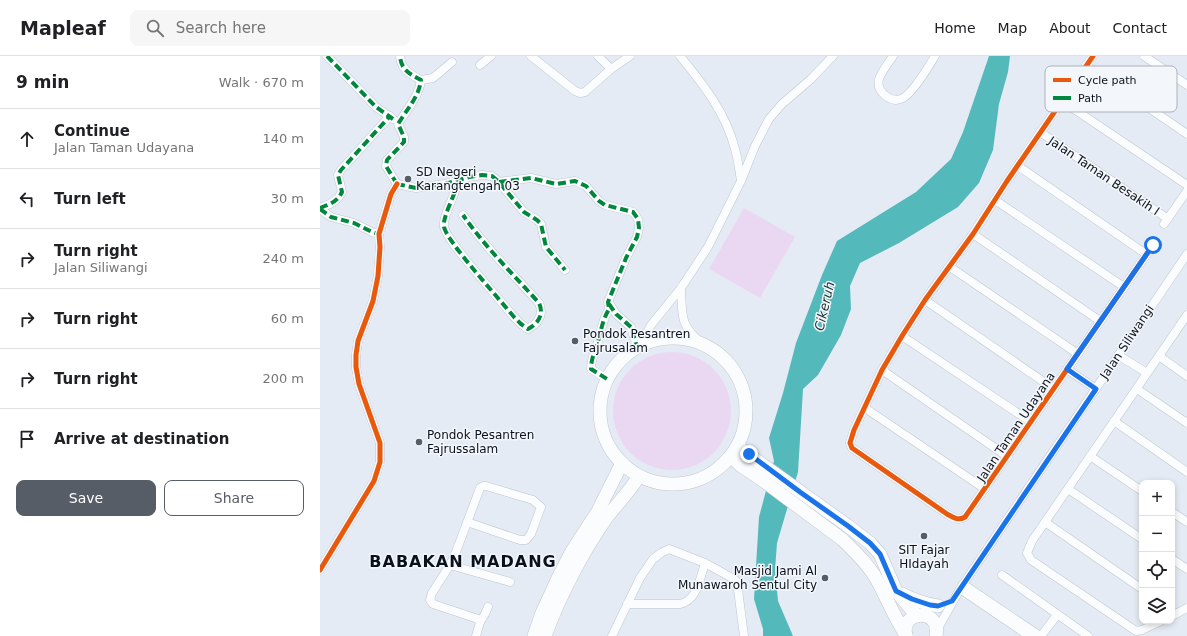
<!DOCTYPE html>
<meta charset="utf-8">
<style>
body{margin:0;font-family:"DejaVu Sans",sans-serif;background:#f6f6f6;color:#202124}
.controls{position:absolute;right:12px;bottom:12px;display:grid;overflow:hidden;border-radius:8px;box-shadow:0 2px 6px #0003}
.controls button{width:36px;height:36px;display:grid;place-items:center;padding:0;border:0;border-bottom:1px solid #e0e0e0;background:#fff;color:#202124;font:20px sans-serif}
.stop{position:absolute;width:12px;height:12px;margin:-9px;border:3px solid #1a73e8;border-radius:50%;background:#fff}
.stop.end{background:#1a73e8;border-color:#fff;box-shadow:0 1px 4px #0008}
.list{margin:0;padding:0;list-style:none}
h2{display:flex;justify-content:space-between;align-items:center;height:52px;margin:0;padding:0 16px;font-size:17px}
h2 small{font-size:13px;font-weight:400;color:#757577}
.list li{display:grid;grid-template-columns:26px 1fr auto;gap:12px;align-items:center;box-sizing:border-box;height:60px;padding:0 16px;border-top:1px solid #e0e0e0}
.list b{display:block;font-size:15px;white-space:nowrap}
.list p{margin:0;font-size:13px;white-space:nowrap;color:#757577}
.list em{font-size:13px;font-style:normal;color:#757577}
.actions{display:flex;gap:8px;padding:12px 16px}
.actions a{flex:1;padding:9px 0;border:1px solid #575d66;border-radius:8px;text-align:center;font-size:14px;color:#575d66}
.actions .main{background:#575d66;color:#fff}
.icon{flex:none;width:22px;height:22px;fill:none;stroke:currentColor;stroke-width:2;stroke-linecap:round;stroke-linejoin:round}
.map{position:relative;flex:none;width:867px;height:580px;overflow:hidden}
header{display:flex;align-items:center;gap:24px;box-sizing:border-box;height:56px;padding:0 20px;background:#fff;border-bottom:1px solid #e0e0e0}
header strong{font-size:19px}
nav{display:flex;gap:22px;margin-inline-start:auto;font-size:14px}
.search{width:280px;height:36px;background:#f6f6f6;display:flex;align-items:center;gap:10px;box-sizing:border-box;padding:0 14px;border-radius:8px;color:#757577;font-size:15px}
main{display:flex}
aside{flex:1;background:#fff}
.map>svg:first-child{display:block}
.green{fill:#ead8f2}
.water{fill:#53b9ba}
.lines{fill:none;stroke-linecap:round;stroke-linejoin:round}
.street-casing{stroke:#c0c6cf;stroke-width:9}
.primary-casing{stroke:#c0c6cf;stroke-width:14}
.street{stroke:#fbfcfd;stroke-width:8}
.primary{stroke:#fbfcfd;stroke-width:13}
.quiet{stroke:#00873e;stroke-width:4;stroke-dasharray:8 4;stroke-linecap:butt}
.cycleway-casing{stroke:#f3f7fc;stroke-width:8}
.cycleway{stroke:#e8590c;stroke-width:5}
.route{stroke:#1a73e8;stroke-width:5}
.poi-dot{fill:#575d66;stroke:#f3f7fc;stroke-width:1.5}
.labels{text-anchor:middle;stroke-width:3;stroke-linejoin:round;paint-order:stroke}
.poi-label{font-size:12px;fill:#0b111a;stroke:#f3f7fc;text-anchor:start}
.street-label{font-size:12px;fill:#0b111a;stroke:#f3f7fc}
.water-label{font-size:13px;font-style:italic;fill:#1a302f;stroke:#f3f7fc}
.district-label{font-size:16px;font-weight:bold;letter-spacing:1px;fill:#0b111a;stroke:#f3f7fc}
.key{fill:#f3f7fc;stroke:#adb2b8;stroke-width:1}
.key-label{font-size:11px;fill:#0b111a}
</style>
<header>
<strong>Mapleaf</strong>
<div class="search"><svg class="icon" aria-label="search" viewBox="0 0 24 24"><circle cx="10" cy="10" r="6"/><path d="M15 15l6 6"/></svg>Search here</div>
<nav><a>Home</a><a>Map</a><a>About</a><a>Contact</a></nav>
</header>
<main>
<aside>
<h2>9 min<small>Walk · 670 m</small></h2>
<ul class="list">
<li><svg class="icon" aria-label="ahead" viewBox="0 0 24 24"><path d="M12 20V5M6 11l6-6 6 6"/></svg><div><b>Continue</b><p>Jalan Taman Udayana</p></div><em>140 m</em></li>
<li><svg class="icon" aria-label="left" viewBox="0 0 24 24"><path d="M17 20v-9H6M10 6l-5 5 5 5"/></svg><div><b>Turn left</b></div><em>30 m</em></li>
<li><svg class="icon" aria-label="right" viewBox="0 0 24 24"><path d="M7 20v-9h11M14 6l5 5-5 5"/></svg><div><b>Turn right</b><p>Jalan Siliwangi</p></div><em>240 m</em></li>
<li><svg class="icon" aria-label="right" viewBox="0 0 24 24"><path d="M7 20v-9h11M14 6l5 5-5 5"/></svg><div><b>Turn right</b></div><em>60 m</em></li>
<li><svg class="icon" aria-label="right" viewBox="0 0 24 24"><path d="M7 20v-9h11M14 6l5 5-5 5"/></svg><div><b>Turn right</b></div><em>200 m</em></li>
<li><svg class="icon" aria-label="arrive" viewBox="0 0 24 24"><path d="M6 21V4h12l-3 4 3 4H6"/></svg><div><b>Arrive at destination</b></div></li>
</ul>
<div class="actions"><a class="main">Save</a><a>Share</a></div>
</aside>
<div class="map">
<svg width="867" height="580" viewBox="0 0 867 580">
<rect width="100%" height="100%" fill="#e5ebf4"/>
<g class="green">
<polygon points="424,152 475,181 440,242 389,213"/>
<circle cx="352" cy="355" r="59"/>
</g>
<polygon class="water" points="669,0 690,0 688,16 679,48 673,94 659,127 638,151 579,187 540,207 530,230 531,253 521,279 498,319 483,333 478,416 457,487 455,514 458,545 473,580 443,580 443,573 434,543 439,461 454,405 449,382 463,337 476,287 502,219 517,185 596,136 631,103 643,76"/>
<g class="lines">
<defs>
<g id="street">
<polyline points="7,0 56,51 73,63"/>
<polyline points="211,0 255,35 260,37 265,36 291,13 310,0"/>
<polyline points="278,0 291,13"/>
<path d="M 360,0 C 383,28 406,57 415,93 C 418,103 419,114 421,124"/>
<path d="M 573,0 C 565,13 549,27 566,40 C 571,44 577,45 583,42 C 593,37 609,10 615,0"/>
<path d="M 773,0 L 687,125 L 653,178 L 605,244 L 582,280 L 562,314 L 534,374 L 530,387 L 532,392 L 627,458 C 634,462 638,465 645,461 L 833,189"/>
<polyline points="824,0 867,29"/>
<polyline points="160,9 171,0"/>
<polyline points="766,9 867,78"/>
<polyline points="101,24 113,22 132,6"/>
<polyline points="742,45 867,129"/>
<polyline points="720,76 848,163"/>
<polyline points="698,110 826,198"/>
<path d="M 138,125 C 136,138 122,161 124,171 C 126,178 131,184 135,190 C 153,214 174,237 194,261 L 201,268 L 208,273 C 219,267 224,258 219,247 C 193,218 165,191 143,159"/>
<path d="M 179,126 L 211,122 L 236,128 L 255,125 L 266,130 L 279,145 L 285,149 L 313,156 L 318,163 L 319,172 L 317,181 L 306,202 L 288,246 L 289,253 C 283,263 281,274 278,286 C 275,295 271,303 271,313 L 287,323"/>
<polyline points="77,128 96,132 125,128 149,121 162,119 172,120 178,125 204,156 217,164 221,168 226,191 245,214"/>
<path d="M 77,128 L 66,110 L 67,104 L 84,86 L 84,81 L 78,68 C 87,53 99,41 101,24 C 90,18 81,14 80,0"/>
<polyline points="675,144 804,231"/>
<path d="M 0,152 C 10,148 17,146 22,136 L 18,119 L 21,114 L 70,60"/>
<polyline points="0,153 11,161 34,167 52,176 59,178"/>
<polyline points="844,168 867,135"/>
<polyline points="653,178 780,265"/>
<polyline points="630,211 758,298"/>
<path d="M 361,232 C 362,260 360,271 384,289"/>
<polyline points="605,244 734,333"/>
<polyline points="289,247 296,258 311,271 317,291"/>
<polyline points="582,280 711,366"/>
<polyline points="320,290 331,269 361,232 388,191 421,125 435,90 449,63 462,48 491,23 513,0"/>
<polyline points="798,299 827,317"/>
<polyline points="839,300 867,320"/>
<polyline points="747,313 776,333"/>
<polyline points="562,314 688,401"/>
<polyline points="817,333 867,367"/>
<polyline points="545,352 665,433"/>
<polyline points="794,365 867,416"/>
<polyline points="770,400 822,435"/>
<polyline points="748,433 822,483"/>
<polyline points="852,456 867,466"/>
<polyline points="147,466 200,484 206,484 211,478 221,451 213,444 166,430 163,430 160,432 136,496 130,509 112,537 110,544 113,548 158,563 160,566 156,580"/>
<polyline points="725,466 822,533"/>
<polyline points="852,503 867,513"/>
<polyline points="130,509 190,526"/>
<polyline points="0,514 54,425 60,406 60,387 39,328 36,311 36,299 38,285 53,245 58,220 60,191 59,178 71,138 77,128"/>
<polyline points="682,519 768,580"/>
<polyline points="643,528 720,580"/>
<polyline points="640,533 709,580"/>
<path d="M 307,548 L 360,548 C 377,545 380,522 385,507"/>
<polyline points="852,560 867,552"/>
<polyline points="841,565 822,574 816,575 711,504 707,497 712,485 867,259"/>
<polyline points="160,566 165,558 168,551"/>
<polyline points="617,574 640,533 867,198"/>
<polyline points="292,580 320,522 333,503 341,497 349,493 385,507 414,523 417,526 424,580"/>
<polyline points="721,580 737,559"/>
</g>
<g id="primary">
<circle cx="353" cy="355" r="73"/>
<polyline points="418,391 528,470 550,487 560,498 576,535 597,560"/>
<path d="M 412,401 L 420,409 L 441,423 L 523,484 C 535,496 549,509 557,524 C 567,542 574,561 586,579"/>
<path d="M 582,538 C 593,544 605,548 618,550"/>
<polyline points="214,580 222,557 240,518 252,495 278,455 302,407"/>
<path d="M 225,580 C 239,541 263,495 287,461 C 298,447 310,435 319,420"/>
<path d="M 586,580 C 579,553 622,552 616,580"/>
</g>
</defs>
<use href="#street" class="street-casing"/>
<use href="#primary" class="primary-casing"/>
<use href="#street" class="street"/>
<use href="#primary" class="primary"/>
<g class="quiet">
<polyline points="7,0 56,51 73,63"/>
<path d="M 138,125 C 136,138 122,161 124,171 C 126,178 131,184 135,190 C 153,214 174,237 194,261 L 201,268 L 208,273 C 219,267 224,258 219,247 C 193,218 165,191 143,159"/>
<path d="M 179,126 L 211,122 L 236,128 L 255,125 L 266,130 L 279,145 L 285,149 L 313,156 L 318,163 L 319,172 L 317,181 L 306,202 L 288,246 L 289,253 C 283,263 281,274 278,286 C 275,295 271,303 271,313 L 287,323"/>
<polyline points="77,128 96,132 125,128 149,121 162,119 172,120 178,125 204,156 217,164 221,168 226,191 245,214"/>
<path d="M 77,128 L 66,110 L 67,104 L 84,86 L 84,81 L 78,68 C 87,53 99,41 101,24 C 90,18 81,14 80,0"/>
<path d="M 0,152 C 10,148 17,146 22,136 L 18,119 L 21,114 L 70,60"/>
<polyline points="0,153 11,161 34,167 52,176 59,178"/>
<polyline points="289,248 296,258 311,271 317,291"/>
</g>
<defs>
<g id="cycleway">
<path d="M 773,0 L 687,125 L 653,178 L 605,244 L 582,280 L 562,314 L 534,374 L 530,387 L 532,392 L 627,458 C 634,462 638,465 645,461 L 833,189"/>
<polyline points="0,514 54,425 60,406 60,387 39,328 36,311 36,299 38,285 53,245 58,220 60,191 59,178 71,138 77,128"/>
</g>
</defs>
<use href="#cycleway" class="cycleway-casing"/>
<use href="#cycleway" class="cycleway"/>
</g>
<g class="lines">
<polyline class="route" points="429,398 480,436 528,470 550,487 560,498 576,535 592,543 610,549 618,550 632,545 776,333 747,313 833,189"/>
</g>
<g class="poi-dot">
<circle cx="88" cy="123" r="4"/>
<circle cx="255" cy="285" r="4"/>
<circle cx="99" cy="386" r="4"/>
<circle cx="604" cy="480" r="4"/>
<circle cx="505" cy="522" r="4"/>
</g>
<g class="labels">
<g class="poi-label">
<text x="96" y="120">SD Negeri<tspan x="96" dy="14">Karangtengah 03</tspan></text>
<text x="263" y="282">Pondok Pesantren<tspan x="263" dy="14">Fajrusalam</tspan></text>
<text x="107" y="383">Pondok Pesantren<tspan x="107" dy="14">Fajrussalam</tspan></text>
<text x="604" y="498" text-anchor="middle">SIT Fajar<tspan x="604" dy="14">HIdayah</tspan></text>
<text x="497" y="519" text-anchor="end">Masjid Jami Al<tspan x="497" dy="14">Munawaroh Sentul City</tspan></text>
</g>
<g class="street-label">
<text transform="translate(784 120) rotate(34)" y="4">Jalan Taman Besakih I</text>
<text transform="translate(807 286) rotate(-56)" y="4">Jalan Siliwangi</text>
<text transform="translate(696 371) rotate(-56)" y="4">Jalan Taman Udayana</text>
</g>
<g class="water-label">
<text transform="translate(504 250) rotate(-77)" y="5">Cikeruh</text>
</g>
<g class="district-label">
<text x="143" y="511">BABAKAN MADANG</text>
</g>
</g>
<rect x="725" y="10" width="132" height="46" rx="6" class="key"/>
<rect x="733" y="22" width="18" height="4" fill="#e8590c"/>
<rect x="733" y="40" width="18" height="4" fill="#00873e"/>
<g class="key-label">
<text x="758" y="28">Cycle path</text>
<text x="758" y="46">Path</text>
</g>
</svg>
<div class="controls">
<button>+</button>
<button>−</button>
<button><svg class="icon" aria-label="locate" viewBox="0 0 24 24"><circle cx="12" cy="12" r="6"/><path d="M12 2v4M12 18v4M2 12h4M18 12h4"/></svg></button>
<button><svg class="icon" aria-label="layers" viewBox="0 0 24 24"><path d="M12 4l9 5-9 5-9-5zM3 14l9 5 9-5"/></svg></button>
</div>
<div class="stop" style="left:833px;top:189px"></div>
<div class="stop end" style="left:429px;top:398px"></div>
</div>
</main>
